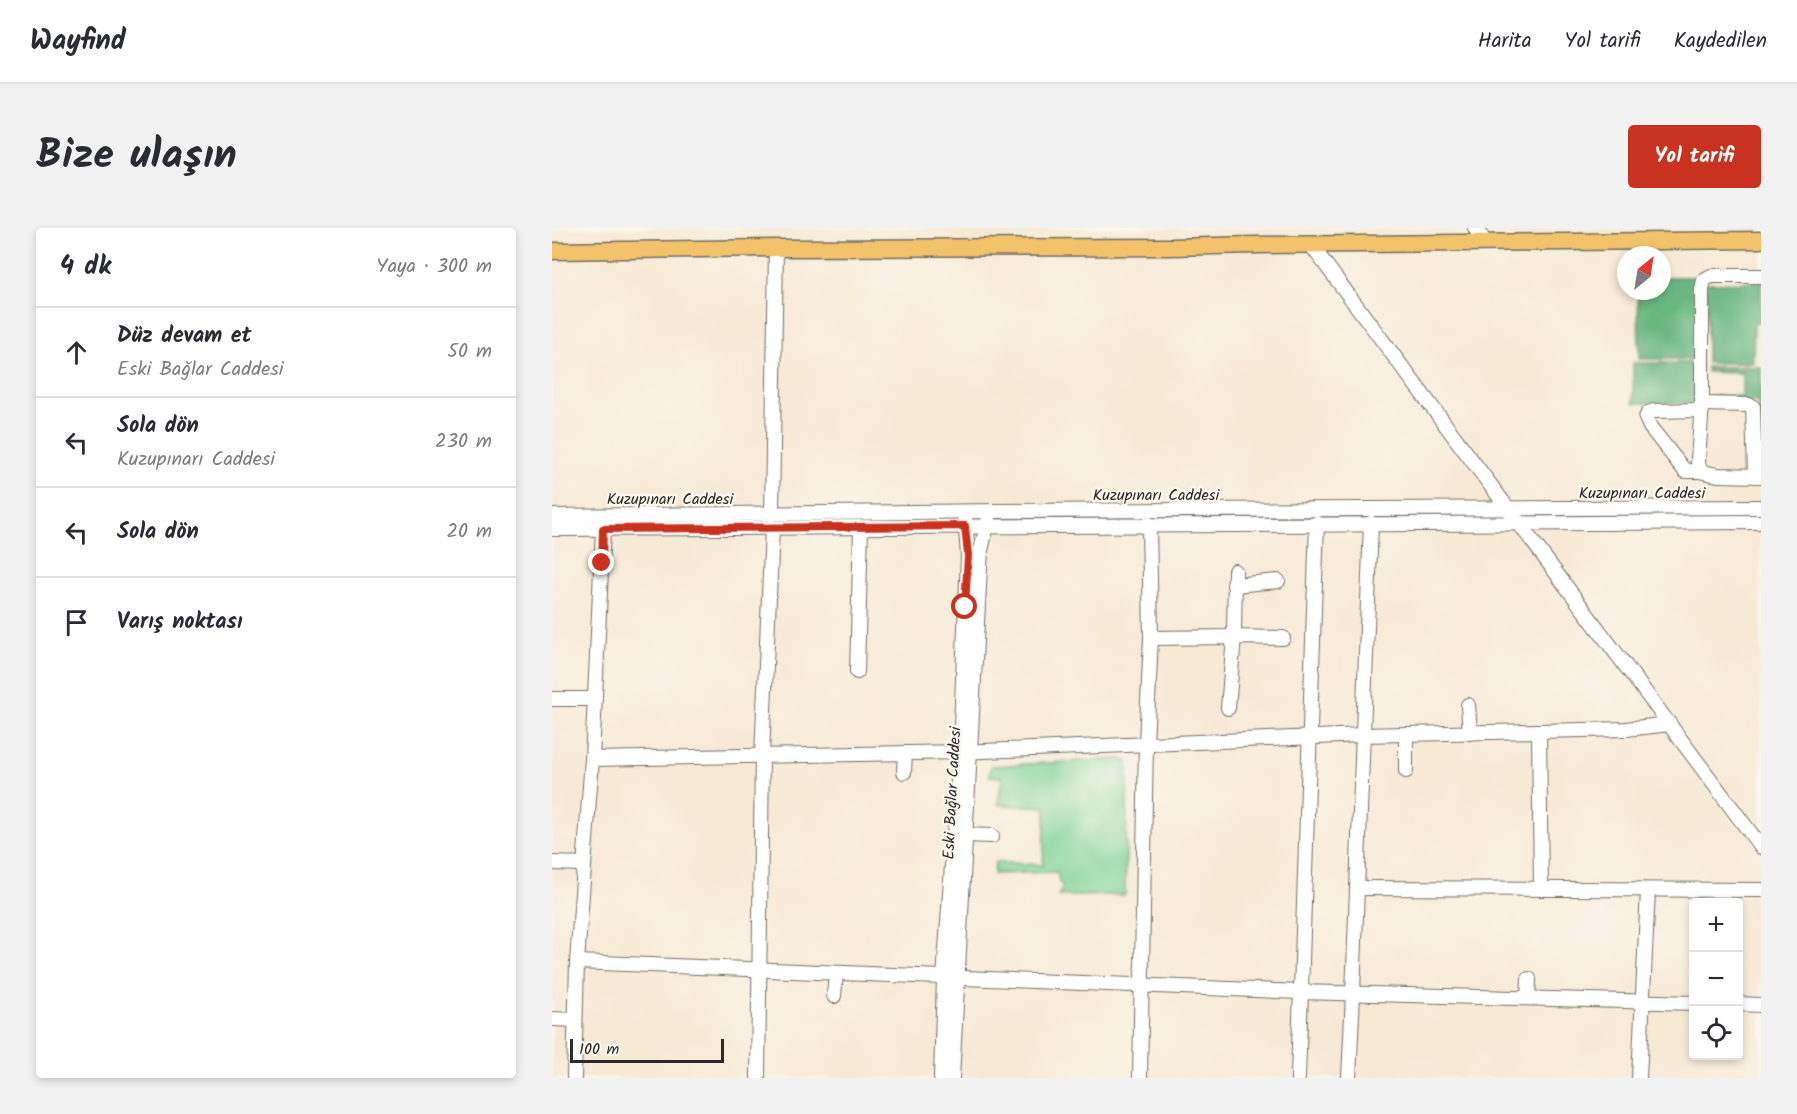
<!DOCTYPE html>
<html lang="tr">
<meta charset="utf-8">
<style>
body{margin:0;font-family:Kalam,sans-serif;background:#f2f2f3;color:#2b2b33}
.controls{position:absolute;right:18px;bottom:18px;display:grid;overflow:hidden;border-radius:6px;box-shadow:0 3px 9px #0003}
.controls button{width:54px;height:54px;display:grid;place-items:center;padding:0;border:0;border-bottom:2px solid #e1e1e2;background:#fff;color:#2b2b33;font:30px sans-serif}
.compass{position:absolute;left:1065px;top:18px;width:54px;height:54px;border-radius:50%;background:#fff;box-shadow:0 3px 9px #0003;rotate:30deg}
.scale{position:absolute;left:18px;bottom:15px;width:154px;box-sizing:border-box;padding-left:6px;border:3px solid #2b2b2b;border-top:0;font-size:16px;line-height:21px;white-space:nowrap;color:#2b2b2b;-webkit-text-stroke:4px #fbf7ec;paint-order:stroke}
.stop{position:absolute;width:18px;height:18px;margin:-14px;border:4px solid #c8321e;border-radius:50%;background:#fff}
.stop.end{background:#c8321e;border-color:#fff;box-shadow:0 2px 6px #0008}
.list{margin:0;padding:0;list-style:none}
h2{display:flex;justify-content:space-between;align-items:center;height:78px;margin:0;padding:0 24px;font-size:26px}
h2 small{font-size:20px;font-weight:400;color:#7c7c81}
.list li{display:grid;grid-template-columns:39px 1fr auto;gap:18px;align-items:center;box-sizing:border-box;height:90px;padding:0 24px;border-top:2px solid #e1e1e2}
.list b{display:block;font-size:22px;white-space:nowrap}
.list p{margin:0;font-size:20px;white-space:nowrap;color:#7c7c81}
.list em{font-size:20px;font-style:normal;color:#7c7c81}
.icon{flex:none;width:33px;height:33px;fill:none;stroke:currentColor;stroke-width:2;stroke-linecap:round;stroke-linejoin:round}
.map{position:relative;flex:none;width:1209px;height:850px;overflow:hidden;border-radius:6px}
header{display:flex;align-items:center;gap:36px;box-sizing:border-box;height:84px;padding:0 30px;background:#fff;border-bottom:2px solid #e1e1e2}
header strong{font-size:28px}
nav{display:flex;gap:33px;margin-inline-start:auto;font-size:21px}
.intro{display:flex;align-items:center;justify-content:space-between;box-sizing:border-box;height:144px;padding:0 36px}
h1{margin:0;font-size:42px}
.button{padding:15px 27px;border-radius:6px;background:#c8321e;color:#fff;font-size:21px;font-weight:700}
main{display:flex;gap:36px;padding:0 36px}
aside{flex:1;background:#fff;border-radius:6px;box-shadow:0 3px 9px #0003}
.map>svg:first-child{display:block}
.green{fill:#82d496;stroke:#568060;stroke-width:1.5}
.forest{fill:#69b67f;stroke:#4a7055;stroke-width:1.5}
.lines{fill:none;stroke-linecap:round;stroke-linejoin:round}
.minor-casing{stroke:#726e66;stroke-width:16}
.major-casing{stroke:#726e66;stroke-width:19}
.minor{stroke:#fff;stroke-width:14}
.major{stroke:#f2c36a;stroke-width:16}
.route{stroke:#c8321e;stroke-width:8}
.labels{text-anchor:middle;stroke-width:5;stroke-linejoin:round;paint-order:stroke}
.street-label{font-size:16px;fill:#2b2b2b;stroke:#fbf7ec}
</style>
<header>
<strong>Wayfind</strong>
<nav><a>Harita</a><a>Yol tarifi</a><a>Kaydedilen</a></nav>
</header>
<div class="intro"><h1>Bize ulaşın</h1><a class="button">Yol tarifi</a></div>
<main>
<aside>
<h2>4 dk<small>Yaya · 300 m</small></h2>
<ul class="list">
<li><svg class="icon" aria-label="ahead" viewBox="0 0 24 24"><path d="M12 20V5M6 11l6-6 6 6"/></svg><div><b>Düz devam et</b><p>Eski Bağlar Caddesi</p></div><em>50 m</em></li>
<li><svg class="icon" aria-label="left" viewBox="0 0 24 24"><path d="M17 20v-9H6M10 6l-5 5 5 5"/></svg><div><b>Sola dön</b><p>Kuzupınarı Caddesi</p></div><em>230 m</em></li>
<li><svg class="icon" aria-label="left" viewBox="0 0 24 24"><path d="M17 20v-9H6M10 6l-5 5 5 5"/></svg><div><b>Sola dön</b></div><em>20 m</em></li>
<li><svg class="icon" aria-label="arrive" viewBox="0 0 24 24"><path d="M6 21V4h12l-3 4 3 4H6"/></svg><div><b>Varış noktası</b></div></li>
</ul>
</aside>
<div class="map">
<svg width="1209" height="850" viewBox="0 0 1209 850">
<rect width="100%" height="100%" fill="#fbf7ec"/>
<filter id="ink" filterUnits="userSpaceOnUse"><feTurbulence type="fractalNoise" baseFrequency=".0167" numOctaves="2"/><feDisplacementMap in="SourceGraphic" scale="12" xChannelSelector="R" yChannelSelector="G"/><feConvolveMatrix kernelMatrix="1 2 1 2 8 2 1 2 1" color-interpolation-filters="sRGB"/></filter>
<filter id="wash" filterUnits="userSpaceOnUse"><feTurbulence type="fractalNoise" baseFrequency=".008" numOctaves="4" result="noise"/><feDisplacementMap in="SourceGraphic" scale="24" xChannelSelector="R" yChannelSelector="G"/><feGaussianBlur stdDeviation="1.35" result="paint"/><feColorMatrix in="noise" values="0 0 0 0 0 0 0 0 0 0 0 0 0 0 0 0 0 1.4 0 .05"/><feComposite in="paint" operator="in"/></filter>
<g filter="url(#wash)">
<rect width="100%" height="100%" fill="#f6ead5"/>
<polygon class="green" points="569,531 576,534 573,667 506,668 511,658 507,654 505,644 442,646 443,634 491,637 494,579 446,577 450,549 437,548 439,538"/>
<g class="forest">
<polygon points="1110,49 1146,49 1146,131 1087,131 1086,63 1110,63"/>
<polygon points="1209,54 1209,95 1202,95 1201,135 1155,135 1155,55"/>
<rect x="1081" y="135" width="67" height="40"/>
<polygon points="1155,139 1209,139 1209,245 1207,245 1206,174 1158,172 1158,168 1190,168 1190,145 1155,144"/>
</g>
</g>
<g filter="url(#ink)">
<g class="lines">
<defs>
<g id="minor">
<polyline points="923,0 934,15"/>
<polyline points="759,17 1209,619"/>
<polyline points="1150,176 1197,177 1201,179 1203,247"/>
<polyline points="1150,182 1102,183 1096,185 1094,190 1098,199 1133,243 1147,243 1166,247 1209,248"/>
<polyline points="1147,243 1146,232 1150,176 1150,62 1152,52 1159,48 1209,48"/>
<polyline points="220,286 224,20"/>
<polyline points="0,288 449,283 1209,279"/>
<polyline points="0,301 1209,294"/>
<polyline points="682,357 726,353"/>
<polyline points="599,410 682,409 731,410"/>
<polyline points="305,444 309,300"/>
<polyline points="0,471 42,471"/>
<polyline points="916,477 918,505"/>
<polyline points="676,480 682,409 683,343"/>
<polyline points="987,503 989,661"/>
<polyline points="854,506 854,543"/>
<polyline points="40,531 408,524 811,507 1074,501 1118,496"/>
<polyline points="352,544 353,525"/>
<polyline points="413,607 440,608"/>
<polyline points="0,635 32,636"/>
<polyline points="805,660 1209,662"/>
<polyline points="25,734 749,764 1142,775"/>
<polyline points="282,768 284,745"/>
<polyline points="976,770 977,751"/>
<polyline points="1186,776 1209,777"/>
<polyline points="0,791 23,792"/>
<polyline points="22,850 25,734 40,531 51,301"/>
<polyline points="206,850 210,527 220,301"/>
<polyline points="389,850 392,750 408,524 416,327 413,291"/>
<polyline points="400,850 429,322 437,290"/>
<polyline points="588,850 594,516 599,410 597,296"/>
<polyline points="746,850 765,295"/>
<polyline points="797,850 801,766 819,295"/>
<polyline points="1087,850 1096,662"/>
</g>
<polyline id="major" points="0,23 224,20 619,19 703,17 1209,12"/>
</defs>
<use href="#minor" class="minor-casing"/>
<use href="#major" class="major-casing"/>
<use href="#minor" class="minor"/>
<use href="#major" class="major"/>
</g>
</g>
<g class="lines" filter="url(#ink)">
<polyline class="route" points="50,335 51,301 413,298 416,327 413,379"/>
</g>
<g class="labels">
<g class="street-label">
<text x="1090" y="270">Kuzupınarı Caddesi</text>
<text x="604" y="272">Kuzupınarı Caddesi</text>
<text x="118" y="276">Kuzupınarı Caddesi</text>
<text transform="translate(399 565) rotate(-87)" y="6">Eski Bağlar Caddesi</text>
</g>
</g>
</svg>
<div class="controls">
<button>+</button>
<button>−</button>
<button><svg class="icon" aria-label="locate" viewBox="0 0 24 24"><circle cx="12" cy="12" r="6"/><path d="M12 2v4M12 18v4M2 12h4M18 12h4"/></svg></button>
</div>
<svg class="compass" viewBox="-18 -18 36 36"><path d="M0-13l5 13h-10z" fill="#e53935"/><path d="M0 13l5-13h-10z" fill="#7c7c81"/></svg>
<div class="scale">100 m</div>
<div class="stop" style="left:413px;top:379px"></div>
<div class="stop end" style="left:50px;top:335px"></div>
</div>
</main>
